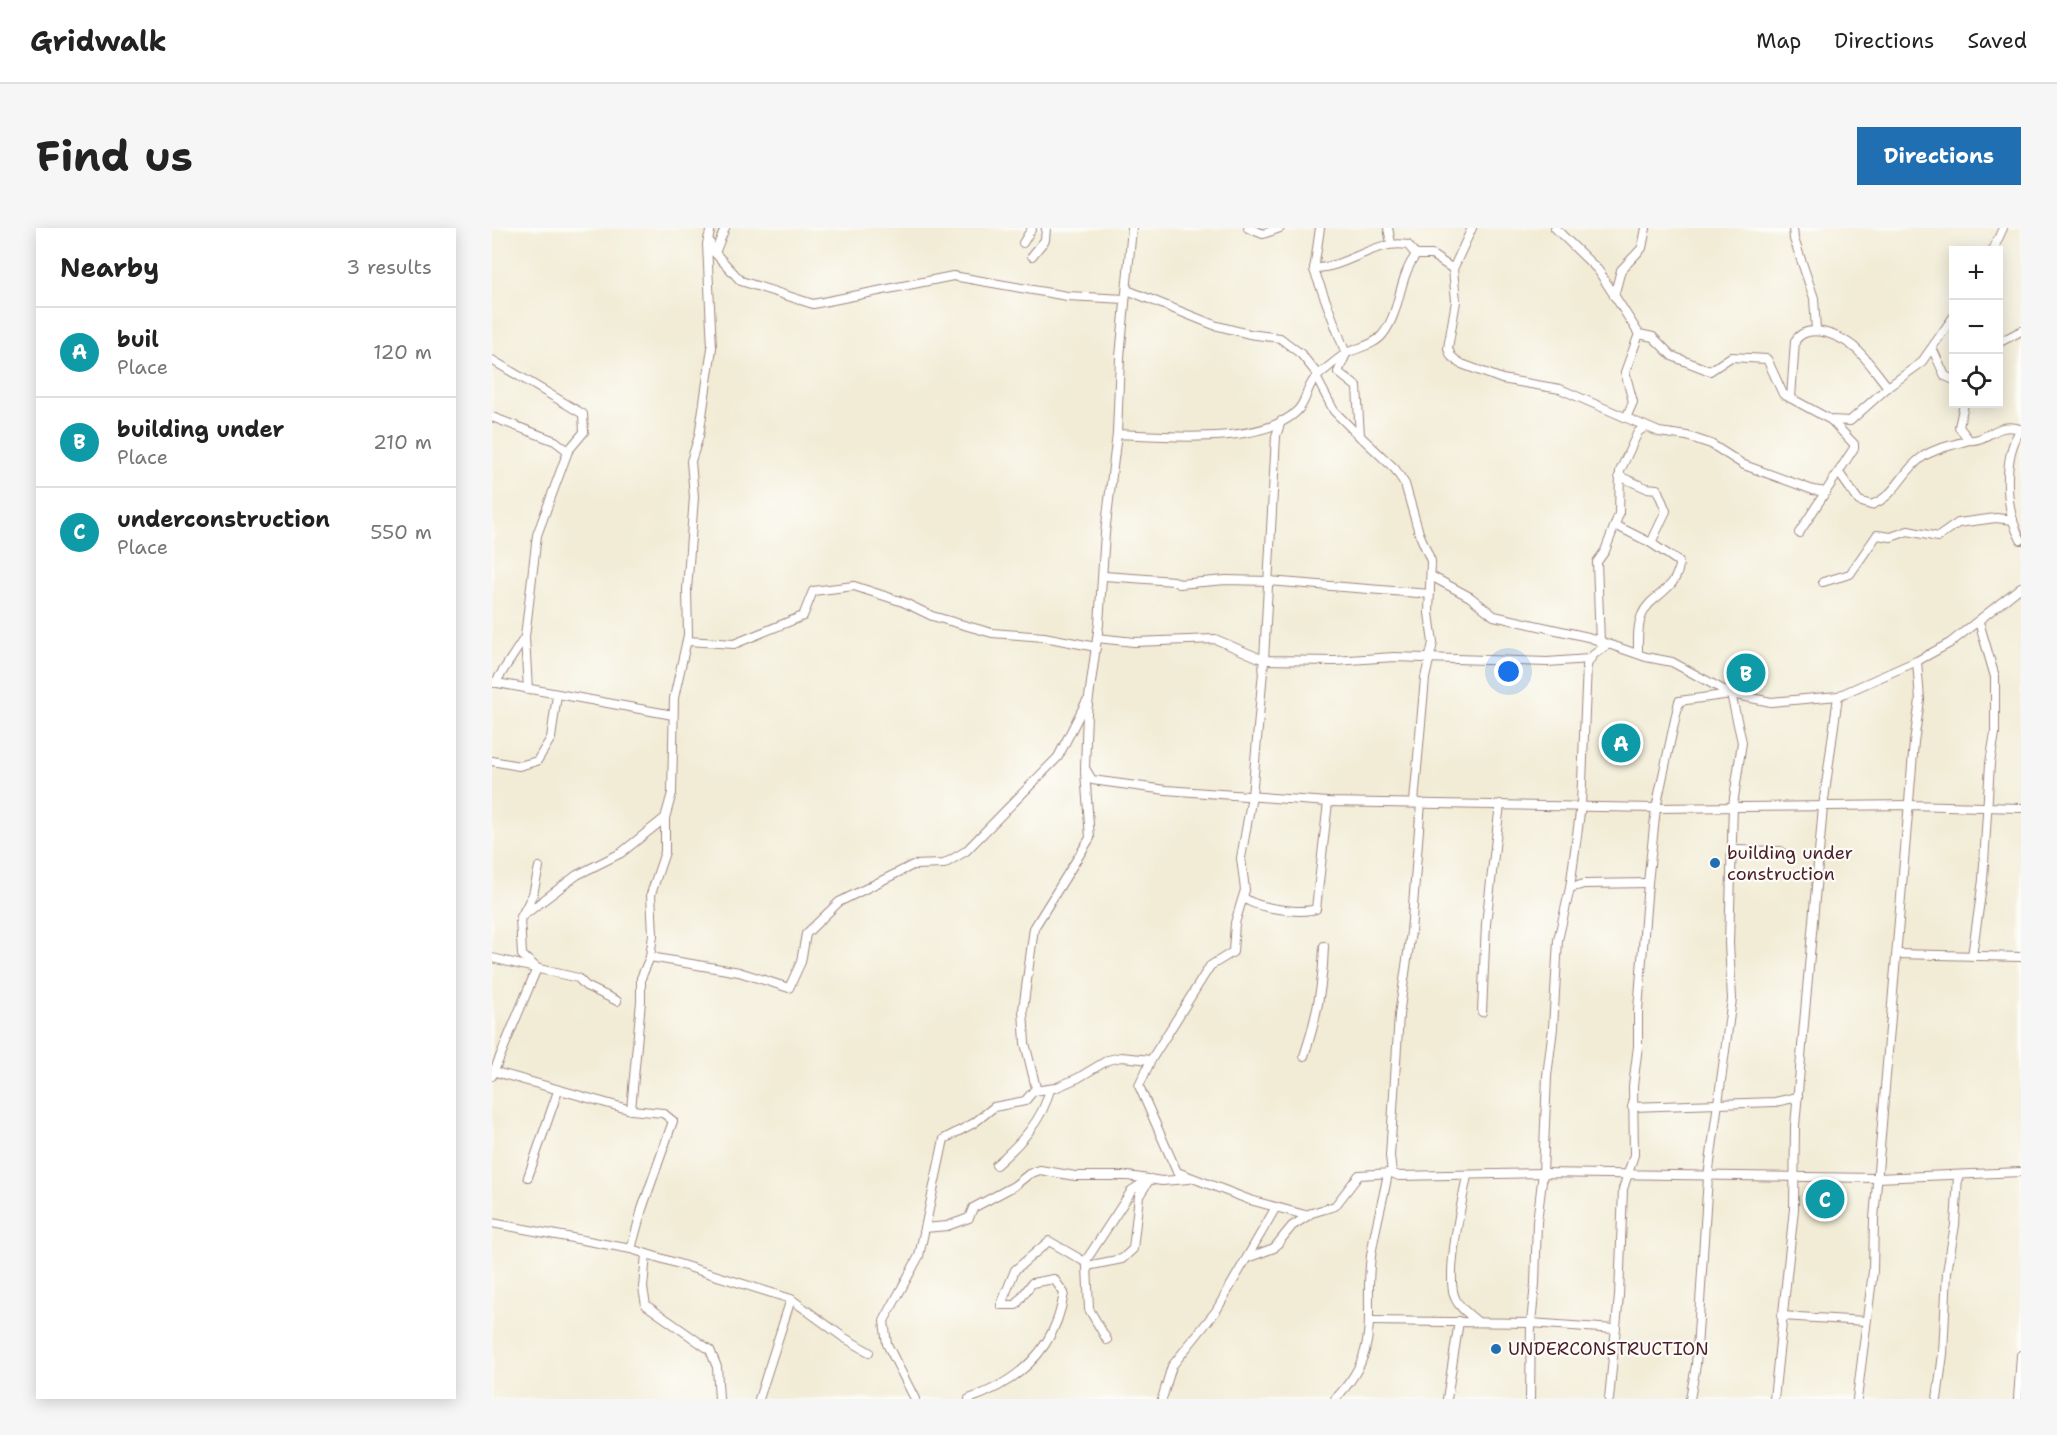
<!DOCTYPE html>
<meta charset="utf-8">
<style>
body{margin:0;font-family:"Shantell Sans",sans-serif;background:#f6f6f6;color:#222}
.controls{position:absolute;right:18px;top:18px;display:grid;overflow:hidden;border-radius:0px;box-shadow:0 3px 15px #0003}
.controls button{width:54px;height:54px;display:grid;place-items:center;padding:0;border:0;border-bottom:2px solid #e0e0e0;background:#fff;color:#222;font:30px sans-serif}
.you{position:absolute;left:1017px;top:444px;width:21px;height:21px;margin:-15px;border:4px solid #fff;border-radius:50%;background:#1a73e8;box-shadow:0 0 0 9px #1a73e833}
.badge{display:grid;place-items:center;width:39px;height:39px;border-radius:50%;background:#1f6fb2;color:#fff;font-size:20px;font-weight:700}
.pin{position:absolute;translate:-50% -50%;border:3px solid #fff;box-shadow:0 2px 6px #0006}
.list{margin:0;padding:0;list-style:none}
h2{display:flex;justify-content:space-between;align-items:center;height:78px;margin:0;padding:0 24px;font-size:26px}
h2 small{font-size:20px;font-weight:400;color:#767676}
.list li{display:grid;grid-template-columns:39px 1fr auto;gap:18px;align-items:center;box-sizing:border-box;height:90px;padding:0 24px;border-top:2px solid #e0e0e0}
.list b{display:block;font-size:22px;white-space:nowrap}
.list p{margin:0;font-size:20px;white-space:nowrap;color:#767676}
.list em{font-size:20px;font-style:normal;color:#767676}
.icon{flex:none;width:33px;height:33px;fill:none;stroke:currentColor;stroke-width:2;stroke-linecap:round;stroke-linejoin:round}
.map{position:relative;flex:none;width:1529px;height:1171px;overflow:hidden;border-radius:0px}
header{display:flex;align-items:center;gap:36px;box-sizing:border-box;height:84px;padding:0 30px;background:#fff;border-bottom:2px solid #e0e0e0}
header strong{font-size:28px}
nav{display:flex;gap:33px;margin-inline-start:auto;font-size:21px}
.intro{display:flex;align-items:center;justify-content:space-between;box-sizing:border-box;height:144px;padding:0 36px}
h1{margin:0;font-size:42px}
.button{padding:15px 27px;border-radius:0px;background:#1f6fb2;color:#fff;font-size:21px;font-weight:700}
main{display:flex;gap:36px;padding:0 36px}
aside{flex:1;background:#fff;border-radius:0px;box-shadow:0 3px 15px #0003}
.map>svg:first-child{display:block}
.lines{fill:none;stroke-linecap:round;stroke-linejoin:round}
.minor-casing{stroke:#9e8680;stroke-width:10}
.minor{stroke:#fff;stroke-width:8}
.poi-dot{fill:#1f6fb2;stroke:#fdfcf7;stroke-width:2}
.labels{text-anchor:middle;stroke-width:4.5;stroke-linejoin:round;paint-order:stroke}
.poi-label{font-size:18px;fill:#4a1f2b;stroke:#fdfcf7;text-anchor:start}
</style>
<header>
<strong>Gridwalk</strong>
<nav><a>Map</a><a>Directions</a><a>Saved</a></nav>
</header>
<div class="intro"><h1>Find us</h1><a class="button">Directions</a></div>
<main>
<aside>
<h2>Nearby<small>3 results</small></h2>
<ul class="list">
<li><span class="badge" style="background:#0f9aa8">A</span><div><b>buil</b><p>Place</p></div><em>120 m</em></li>
<li><span class="badge" style="background:#0f9aa8">B</span><div><b>building under</b><p>Place</p></div><em>210 m</em></li>
<li><span class="badge" style="background:#0f9aa8">C</span><div><b>underconstruction</b><p>Place</p></div><em>550 m</em></li>
</ul>
</aside>
<div class="map">
<svg width="1529" height="1171" viewBox="0 0 1529 1171">
<rect width="100%" height="100%" fill="#fdfcf7"/>
<filter id="ink" filterUnits="userSpaceOnUse"><feTurbulence type="fractalNoise" baseFrequency=".0167" numOctaves="2"/><feDisplacementMap in="SourceGraphic" scale="12" xChannelSelector="R" yChannelSelector="G"/><feConvolveMatrix kernelMatrix="1 2 1 2 8 2 1 2 1" color-interpolation-filters="sRGB"/></filter>
<filter id="wash" filterUnits="userSpaceOnUse"><feTurbulence type="fractalNoise" baseFrequency=".008" numOctaves="4" result="noise"/><feDisplacementMap in="SourceGraphic" scale="24" xChannelSelector="R" yChannelSelector="G"/><feGaussianBlur stdDeviation="1.35" result="paint"/><feColorMatrix in="noise" values="0 0 0 0 0 0 0 0 0 0 0 0 0 0 0 0 0 1.4 0 .05"/><feComposite in="paint" operator="in"/></filter>
<g filter="url(#wash)">
<rect width="100%" height="100%" fill="#f2ecd6"/>
</g>
<g filter="url(#ink)">
<g class="lines">
<defs>
<g id="minor">
<polyline points="640,0 628,129 625,206 613,305 607,396 595,484 593,540 600,552 674,562 836,574 1164,580 1416,577 1529,580"/>
<polyline points="756,0 771,6 788,0"/>
<polyline points="828,0 822,42 854,126 846,144 865,159 868,208 903,241 913,256 927,305 939,333 937,385 941,415 933,450 922,574"/>
<polyline points="896,0 899,15"/>
<polyline points="980,0 961,41 964,73 956,120 959,128 967,135 1010,151 1068,161 1167,204 1195,208 1219,216 1252,237 1321,262 1334,264"/>
<polyline points="1063,0 1106,42 1147,106 1161,109 1180,128 1218,143 1239,129 1275,131 1291,166 1339,192 1358,193 1396,159 1429,135 1462,88"/>
<polyline points="1301,0 1302,11 1322,70 1324,102"/>
<polyline points="216,11 223,25 249,53 321,76 461,48 575,68 633,71"/>
<polyline points="531,15 540,0"/>
<polyline points="1501,22 1511,0"/>
<polyline points="223,25 233,0"/>
<polyline points="540,28 553,12 554,0"/>
<path d="M 822,40 C 856,40 882,11 916,17 L 924,27"/>
<polyline points="635,62 722,97 757,106 788,110 809,126 826,147"/>
<polyline points="1122,68 1129,42 1150,20 1154,0"/>
<polyline points="1506,115 1529,103"/>
<polyline points="1441,122 1453,148 1462,152"/>
<polyline points="0,132 91,186 92,204 76,223"/>
<polyline points="824,149 842,183 869,210"/>
<path d="M 1299,170 L 1303,113 C 1316,93 1348,108 1362,119 C 1375,130 1385,146 1396,159"/>
<path d="M 1472,176 L 1467,199 L 1477,212 C 1496,214 1504,193 1528,201"/>
<polyline points="0,189 63,213 76,223 45,307 33,409 36,462"/>
<polyline points="1134,190 1141,174 1133,144 1147,106"/>
<polyline points="789,193 784,208 772,432 760,568 749,630 753,662 743,695 741,724 718,738 659,832 647,858 685,944 758,972 813,987 843,978 867,947 900,945"/>
<path d="M 1529,201 C 1510,229 1513,283 1529,312"/>
<path d="M 625,206 C 671,208 772,218 806,182 C 817,170 812,158 830,144 C 838,138 846,130 855,125 C 867,119 883,117 891,106 C 909,83 906,50 924,27 L 940,27 L 961,41"/>
<path d="M 1347,245 L 1367,273 L 1379,277 C 1404,268 1409,245 1429,230 C 1442,220 1462,217 1477,212"/>
<polyline points="1127,248 1154,260 1165,261 1174,283 1159,315"/>
<path d="M 1123,297 L 1159,315 L 1187,334 C 1187,363 1158,366 1150,387 C 1145,398 1146,414 1146,426"/>
<polyline points="1307,305 1362,220 1362,216 1339,192"/>
<polyline points="612,348 682,353 687,356 734,352 777,353 938,366"/>
<polyline points="939,348 978,369 1002,388 1096,409 1154,429 1180,434 1239,466 1279,474 1346,468 1425,433 1458,415 1529,359"/>
<polyline points="1331,354 1358,346 1385,307 1399,309 1416,303 1446,309 1466,295 1504,290 1521,292"/>
<polyline points="605,410 642,414 723,411 772,432 843,433 902,429 1055,434 1097,431"/>
<polyline points="195,413 242,416 311,388 321,363 362,358 411,374 440,388 500,405 552,409 604,419"/>
<polyline points="1108,414 1105,334 1113,323 1127,286 1128,243 1146,204 1153,199"/>
<polyline points="0,454 181,487"/>
<polyline points="3,455 33,409"/>
<polyline points="0,533 27,538 45,533 59,510 65,467"/>
<polyline points="929,575 919,704 907,787 898,928 900,945 907,948 1051,945 1385,950 1529,944"/>
<polyline points="1240,622 1289,623"/>
<polyline points="1078,660 1092,656 1156,655"/>
<path d="M 752,670 C 765,680 808,686 824,681 L 836,574"/>
<polyline points="30,687 41,666 47,639"/>
<polyline points="1405,726 1529,729"/>
<polyline points="1480,728 1491,652 1498,535 1503,505 1503,449 1487,394"/>
<polyline points="158,729 247,744 297,760 309,734 314,706 347,674 421,637 452,636 474,623 566,529 594,474"/>
<polyline points="0,730 86,750 94,758 125,773"/>
<polyline points="990,784 994,696 1008,576"/>
<path d="M 812,828 C 825,791 831,757 832,718"/>
<polyline points="0,843 139,882 171,885 181,893 150,981 139,1021 0,995"/>
<polyline points="0,848 45,740 30,727 28,690 85,647 129,625 173,590"/>
<polyline points="542,863 563,860 586,850 616,832 629,829 659,832"/>
<polyline points="1140,879 1283,874 1306,869"/>
<polyline points="139,882 149,773 149,750 158,729 161,707 159,666 173,624 173,590 180,565 182,470 196,407 195,362 202,269 199,233 207,208 220,120 215,16 219,0"/>
<path d="M 504,937 C 528,916 551,892 558,861"/>
<path d="M 975,948 C 970,974 953,1047 963,1070 C 967,1080 978,1087 986,1094"/>
<polyline points="36,949 66,863"/>
<polyline points="433,1000 455,998 477,990 481,980 522,958 537,946 548,942 583,948 636,948 670,953 697,951"/>
<polyline points="139,1021 299,1071 267,1171"/>
<polyline points="154,1026 151,1060 154,1077 218,1122 225,1139 227,1171"/>
<polyline points="755,1030 782,1020 800,998 817,987"/>
<polyline points="299,1071 351,1109 377,1124"/>
<polyline points="1289,1088 1374,1093"/>
<polyline points="877,1093 1039,1095 1122,1101"/>
<polyline points="615,1112 597,1081 595,1038 630,1031 641,1021 647,968 656,954"/>
<polyline points="423,1171 395,1116 392,1093 427,1028 452,911 482,895 502,879 533,873 544,860 533,815 531,782 542,700 598,610 593,544"/>
<path d="M 477,1171 C 528,1153 564,1120 572,1065 L 562,1051 L 540,1055 L 524,1077 L 509,1077 L 523,1042 L 557,1013 L 593,1034 L 640,962 L 658,951"/>
<polyline points="670,1171 680,1138 724,1083 784,979"/>
<path d="M 843,1171 C 892,1121 871,1088 879,1028 C 883,1000 891,973 896,945"/>
<polyline points="955,1171 967,1093"/>
<polyline points="1038,1171 1039,1095 1043,1056 1045,994 1051,945 1055,848 1061,800 1066,712 1078,660 1089,577 1095,437 1101,427 1115,417"/>
<polyline points="1117,1171 1127,1068 1131,961 1142,927 1141,858 1146,818 1146,782 1156,655 1164,580 1187,473 1239,466 1250,514 1241,577 1237,715 1240,771 1216,949 1204,1137 1198,1171"/>
<polyline points="1282,1171 1302,981 1303,898 1331,579 1346,468"/>
<polyline points="1365,1171 1381,1043 1382,991 1422,514 1428,472 1425,433"/>
<polyline points="1445,1171 1451,1126 1455,1044 1463,997 1466,948"/>
<polyline points="1526,1171 1529,1127"/>
</g>
</defs>
<use href="#minor" class="minor-casing"/>
<use href="#minor" class="minor"/>
</g>
</g>
<g class="poi-dot">
<circle cx="1223" cy="635" r="6"/>
<circle cx="1004" cy="1121" r="6"/>
</g>
<g class="labels">
<g class="poi-label">
<text x="1235" y="631">building under<tspan x="1235" dy="21">construction</tspan></text>
<text x="1016" y="1127">UNDERCONSTRUCTION</text>
</g>
</g>
</svg>
<div class="controls">
<button>+</button>
<button>−</button>
<button><svg class="icon" aria-label="locate" viewBox="0 0 24 24"><circle cx="12" cy="12" r="6"/><path d="M12 2v4M12 18v4M2 12h4M18 12h4"/></svg></button>
</div>
<div class="you"></div>
<div class="pin badge" style="left:1129px;top:515px;background:#0f9aa8">A</div>
<div class="pin badge" style="left:1254px;top:445px;background:#0f9aa8">B</div>
<div class="pin badge" style="left:1333px;top:971px;background:#0f9aa8">C</div>
</div>
</main>
